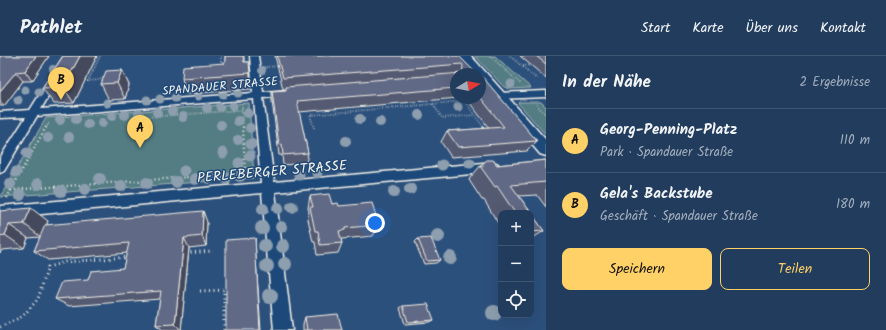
<!DOCTYPE html>
<html lang="de">
<meta charset="utf-8">
<style>
body{margin:0;font-family:Kalam,sans-serif;background:#2d4766;color:#f1f3f6}
.controls{position:absolute;right:12px;bottom:12px;display:grid;overflow:hidden;border-radius:8px;box-shadow:0 4px 16px #0002}
.controls button{width:36px;height:36px;display:grid;place-items:center;padding:0;border:0;border-bottom:1px solid #3e5672;background:#213c5d;color:#f1f3f6;font:20px sans-serif}
.compass{position:absolute;left:450px;top:12px;width:36px;height:36px;border-radius:50%;background:#213c5d;box-shadow:0 4px 16px #0002;rotate:80deg}
.you{position:absolute;left:375px;top:167px;width:14px;height:14px;margin:-10px;border:3px solid #fff;border-radius:50%;background:#1a73e8;box-shadow:0 0 0 6px #1a73e833}
.badge{display:grid;place-items:center;width:26px;height:26px;border-radius:50%;background:#ffd166;color:#111;font-size:13px;font-weight:700}
.pin{position:absolute;translate:-50% -33px;filter:drop-shadow(0 1px 2px #0008)}
.pin::after{content:'';position:absolute;top:21px;width:14px;height:12px;background:inherit;clip-path:polygon(0 0,100% 0,50% 100%)}
.list{margin:0;padding:0;list-style:none}
h2{display:flex;justify-content:space-between;align-items:center;height:52px;margin:0;padding:0 16px;font-size:17px}
h2 small{font-size:13px;font-weight:400;color:#a2adbc}
.list li{display:grid;grid-template-columns:26px 1fr auto;gap:12px;align-items:center;box-sizing:border-box;height:64px;padding:0 16px;border-top:1px solid #3e5672}
.list b{display:block;font-size:15px;white-space:nowrap}
.list p{margin:0;font-size:13px;white-space:nowrap;color:#a2adbc}
.list em{font-size:13px;font-style:normal;color:#a2adbc}
.actions{display:flex;gap:8px;padding:12px 16px}
.actions a{flex:1;padding:9px 0;border:1px solid #ffd166;border-radius:8px;text-align:center;font-size:14px;color:#ffd166}
.actions .main{background:#ffd166;color:#111}
.icon{flex:none;width:22px;height:22px;fill:none;stroke:currentColor;stroke-width:2;stroke-linecap:round;stroke-linejoin:round}
.map{position:relative;flex:none;width:546px;height:274px;overflow:hidden}
header{display:flex;align-items:center;gap:24px;box-sizing:border-box;height:56px;padding:0 20px;background:#213c5d;border-bottom:1px solid #3e5672}
header strong{font-size:19px}
nav{display:flex;gap:22px;margin-inline-start:auto;font-size:14px}
main{display:flex}
aside{flex:1;background:#213c5d}
.map>svg:first-child{display:block}
.green{fill:#527c83;stroke:#a3b6b6}
.lines{fill:none;stroke-linecap:round;stroke-linejoin:round}
.street-casing{stroke:#f4f1e8;stroke-width:3}
.secondary-casing{stroke:#f4f1e8;stroke-width:3}
.path-far2{stroke:#f4f1e8;stroke-width:2;stroke-dasharray:0.5 2;stroke-linecap:butt}
.path-far1{stroke:#f4f1e8;stroke-width:2.5;stroke-dasharray:1 3;stroke-linecap:butt}
.path{stroke:#f4f1e8;stroke-width:3;stroke-dasharray:1 3.5;stroke-linecap:butt}
.street{fill:#1f4a7a;fill-rule:evenodd}
.secondary{fill:#1f4a7a;fill-rule:evenodd}
.tree{fill:#8d9faf}
.wall{fill:#535a72;stroke:#f4f1e8}
.shaded-wall{fill:#444a5d;stroke:#f4f1e8}
.building{fill:#616985;stroke:#f4f1e8}
.labels{text-anchor:middle;stroke-width:3;stroke-linejoin:round;paint-order:stroke}
.far-street-label{font-size:12px;fill:#f4f1e8;stroke:#1f4a7a}
.street-label{font-size:14px;fill:#f4f1e8;stroke:#1f4a7a}
</style>
<header>
<strong>Pathlet</strong>
<nav><a>Start</a><a>Karte</a><a>Über uns</a><a>Kontakt</a></nav>
</header>
<main>
<div class="map">
<svg width="546" height="274" viewBox="0 0 546 274">
<rect width="100%" height="100%" fill="#2c507c"/>
<filter id="ink" filterUnits="userSpaceOnUse"><feTurbulence type="fractalNoise" baseFrequency=".025" numOctaves="2"/><feDisplacementMap in="SourceGraphic" scale="8" xChannelSelector="R" yChannelSelector="G"/><feConvolveMatrix kernelMatrix="1 2 1 2 8 2 1 2 1" color-interpolation-filters="sRGB"/></filter>
<g filter="url(#ink)">
<g class="green">
<polygon points="475,0 495,0 531,32 509,33 502,29"/>
<polygon points="519,46 541,46 546,51 546,79 518,47"/>
<polygon points="249,47 254,122 0,141 46,62"/>
</g>
<g class="lines">
<defs>
<g id="street">
<polygon points="64,0 72,0 41,53 253,37 250,0 258,0 263,36 289,34 294,37 289,40 263,42 274,126 494,106 498,108 500,111 498,114 494,116 275,136 292,274 274,274 262,137 0,162 0,150 261,127 254,43 37,60 4,115 0,117 0,102 26,61 0,62 0,56 30,54"/>
<polygon points="546,35 546,41 499,43 494,40 499,37"/>
</g>
<polygon id="secondary" points="458,0 471,0 546,84 546,100 540,98 480,27 480,18 473,18"/>
</defs>
<use href="#street" class="street-casing"/>
<use href="#secondary" class="secondary-casing"/>
<g class="path-far2">
<polyline points="100,0 88,25 99,24 105,21"/>
<polyline points="221,0 221,9"/>
<polyline points="490,0 521,28"/>
<polyline points="510,0 537,23"/>
<polyline points="523,10 534,9"/>
<polyline points="266,11 279,10"/>
<polyline points="433,48 442,62 475,59"/>
<polyline points="537,49 546,59"/>
<polyline points="242,50 243,72"/>
<polyline points="149,61 242,54"/>
<polyline points="46,72 48,68 50,68"/>
<polyline points="314,72 310,59 465,45 484,72"/>
</g>
<g class="path-far1">
<polyline points="46,71 11,134 245,117 243,71"/>
<polyline points="483,71 486,75"/>
<polyline points="7,142 11,134"/>
</g>
<g class="path">
<polyline points="186,197 213,195"/>
<polyline points="200,235 224,234 224,274"/>
<polyline points="0,271 23,260 38,243 48,211 65,206 128,201"/>
</g>
<use href="#street" class="street"/>
<use href="#secondary" class="secondary"/>
</g>
<g class="tree">
<circle cx="53" cy="13" r="4"/>
<circle cx="262" cy="14" r="4"/>
<circle cx="511" cy="28" r="4.5"/>
<circle cx="25" cy="34" r="4.5"/>
<circle cx="39" cy="36" r="4.5"/>
<circle cx="238" cy="37" r="4.5"/>
<circle cx="223" cy="38" r="4.5"/>
<circle cx="198" cy="40" r="4.5"/>
<circle cx="175" cy="42" r="4.5"/>
<circle cx="160" cy="43" r="4.5"/>
<circle cx="18" cy="44" r="4.5"/>
<circle cx="147" cy="44" r="4.5"/>
<circle cx="107" cy="47" r="4.5"/>
<circle cx="233" cy="50" r="4.5"/>
<circle cx="220" cy="51" r="4.5"/>
<circle cx="458" cy="51" r="4.5"/>
<circle cx="207" cy="52" r="5"/>
<circle cx="172" cy="55" r="5"/>
<circle cx="157" cy="56" r="5"/>
<circle cx="248" cy="57" r="5"/>
<circle cx="139" cy="58" r="5"/>
<circle cx="125" cy="59" r="5"/>
<circle cx="419" cy="59" r="5"/>
<circle cx="112" cy="60" r="5"/>
<circle cx="183" cy="61" r="5"/>
<circle cx="76" cy="63" r="5"/>
<circle cx="360" cy="63" r="5"/>
<circle cx="60" cy="64" r="5"/>
<circle cx="238" cy="65" r="5"/>
<circle cx="380" cy="66" r="5"/>
<circle cx="102" cy="67" r="5"/>
<circle cx="88" cy="68" r="5"/>
<circle cx="221" cy="69" r="5"/>
<circle cx="250" cy="72" r="5"/>
<circle cx="69" cy="81" r="5"/>
<circle cx="48" cy="82" r="5"/>
<circle cx="238" cy="84" r="5"/>
<circle cx="346" cy="85" r="5"/>
<circle cx="251" cy="88" r="5.5"/>
<circle cx="27" cy="97" r="5.5"/>
<circle cx="223" cy="97" r="5.5"/>
<circle cx="250" cy="100" r="5.5"/>
<circle cx="239" cy="107" r="5.5"/>
<circle cx="470" cy="107" r="5.5"/>
<circle cx="442" cy="109" r="5.5"/>
<circle cx="184" cy="115" r="5.5"/>
<circle cx="16" cy="116" r="5.5"/>
<circle cx="317" cy="117" r="5.5"/>
<circle cx="299" cy="119" r="5.5"/>
<circle cx="240" cy="120" r="6"/>
<circle cx="209" cy="122" r="6"/>
<circle cx="226" cy="122" r="6"/>
<circle cx="100" cy="123" r="6"/>
<circle cx="195" cy="123" r="6"/>
<circle cx="176" cy="126" r="6"/>
<circle cx="147" cy="127" r="6"/>
<circle cx="10" cy="128" r="6"/>
<circle cx="38" cy="128" r="6"/>
<circle cx="121" cy="130" r="6"/>
<circle cx="85" cy="133" r="6"/>
<circle cx="410" cy="133" r="6"/>
<circle cx="61" cy="135" r="6"/>
<circle cx="394" cy="136" r="6"/>
<circle cx="20" cy="139" r="6"/>
<circle cx="292" cy="151" r="6"/>
<circle cx="278" cy="152" r="6"/>
<circle cx="263" cy="153" r="6"/>
<circle cx="262" cy="172" r="7"/>
<circle cx="281" cy="171" r="6"/>
<circle cx="438" cy="180" r="7"/>
<circle cx="265" cy="190" r="7"/>
<circle cx="283" cy="190" r="7"/>
<circle cx="450" cy="202" r="7"/>
<circle cx="285" cy="208" r="7"/>
<circle cx="267" cy="210" r="7"/>
<circle cx="270" cy="240" r="8"/>
<circle cx="494" cy="257" r="8"/>
</g>
<g class="wall">
<polygon points="0,0 49,0 32,25 23,25 4,50 0,50"/>
<polygon points="63,0 97,0 74,47 54,48 42,32"/>
<polygon points="225,0 244,0 244,6 249,6 251,33 186,38 182,22 225,7"/>
<polygon points="275,0 459,0 477,18 456,18 456,42 458,42 299,56 308,97 306,107 283,109 282,99 279,99 272,45 272,35 285,34 285,33 283,33"/>
<polygon points="520,0 546,0 546,22"/>
<polygon points="122,14 129,29 125,43 109,44 101,28"/>
<polygon points="480,19 537,85 527,95 451,101 441,86 447,75 489,72 466,42 480,42"/>
<polygon points="546,104 546,151 537,139 519,140 544,175 531,183 531,157 501,157 501,172 484,144 482,144 469,124 470,122 482,108 497,109"/>
<polygon points="310,140 339,150 379,169 373,180 342,183 341,185 342,187 338,197 317,199 315,186 313,186 308,163 309,156 308,152"/>
<polygon points="0,155 48,165 46,169 207,166 206,190 189,192 181,274 163,274 156,269 160,243 69,250 55,243 88,224 123,212 127,197 48,204 34,195 40,181 28,182 24,192 2,194 0,197"/>
<polygon points="418,183 440,204 436,207 424,208 415,186"/>
<polygon points="403,250 434,264 430,266 405,268 400,252"/>
<polygon points="305,261 342,274 303,274 303,268"/>
</g>
<g class="shaded-wall">
<polygon points="36,0 49,0 32,25 25,15"/>
<polygon points="80,0 97,0 74,47 63,31"/>
<polygon points="122,14 129,29 125,43 117,27"/>
<polygon points="16,16 23,25 4,50 0,45 0,35"/>
<polygon points="31,152 48,165 41,181 24,168"/>
<polygon points="203,155 207,166 206,190 202,180"/>
<polygon points="9,169 28,182 24,192 5,179"/>
<polygon points="184,182 189,192 181,274 175,268"/>
<polygon points="255,182 255,191 261,274 260,274"/>
</g>
<g class="building">
<polygon points="0,0 36,0 25,15 16,16 0,35"/>
<polygon points="63,0 80,0 63,31 42,32"/>
<polygon points="225,0 243,0 244,6 249,6 250,17 182,22 183,10 225,7"/>
<polygon points="277,0 459,0 477,18 456,18 456,32 297,45 308,97 283,99 282,88 279,89 272,35 286,34 286,31 462,17 463,10 462,8 283,22"/>
<polygon points="536,0 546,0 546,8"/>
<polygon points="122,14 117,27 101,28 106,15"/>
<polygon points="480,19 481,19 537,85 458,91 447,75 504,71 480,41"/>
<polygon points="487,104 493,104 497,109 546,104 546,126 511,129 544,175 531,176 531,157 515,157 497,130 495,131 480,110 484,110 482,108"/>
<polygon points="329,138 332,148 338,147 339,150 372,147 379,169 345,172 345,174 339,175 342,187 320,189 318,175 315,175 310,151 313,151 310,140"/>
<polygon points="31,152 24,168 9,169 5,179 0,180 0,155"/>
<polygon points="203,155 202,180 184,182 175,268 156,269 161,235 55,243 62,226 88,224 91,215 123,212 129,187 34,195 45,169"/>
<polygon points="255,182 260,274 226,274 226,184"/>
<polygon points="431,182 440,204 427,205 418,183"/>
<polygon points="428,248 434,264 408,266 403,250"/>
<polygon points="338,258 342,274 307,274 305,261"/>
</g>
</g>
<g class="labels">
<g class="far-street-label">
<text transform="translate(220 30) rotate(-5)" y="4">SPANDAUER STRASSE</text>
</g>
<g class="street-label">
<text transform="translate(272 115) rotate(-5)" y="5">PERLEBERGER STRASSE</text>
</g>
</g>
</svg>
<div class="controls">
<button>+</button>
<button>−</button>
<button><svg class="icon" aria-label="locate" viewBox="0 0 24 24"><circle cx="12" cy="12" r="6"/><path d="M12 2v4M12 18v4M2 12h4M18 12h4"/></svg></button>
</div>
<svg class="compass" viewBox="-18 -18 36 36"><path d="M0-13l5 13h-10z" fill="#e53935"/><path d="M0 13l5-13h-10z" fill="#a2adbc"/></svg>
<div class="you"></div>
<div class="pin badge" style="left:140px;top:92px">A</div>
<div class="pin badge" style="left:61px;top:44px">B</div>
</div>
<aside>
<h2>In der Nähe<small>2 Ergebnisse</small></h2>
<ul class="list">
<li><span class="badge">A</span><div><b>Georg-Penning-Platz</b><p>Park · Spandauer Straße</p></div><em>110 m</em></li>
<li><span class="badge">B</span><div><b>Gela's Backstube</b><p>Geschäft · Spandauer Straße</p></div><em>180 m</em></li>
</ul>
<div class="actions"><a class="main">Speichern</a><a>Teilen</a></div>
</aside>
</main>
